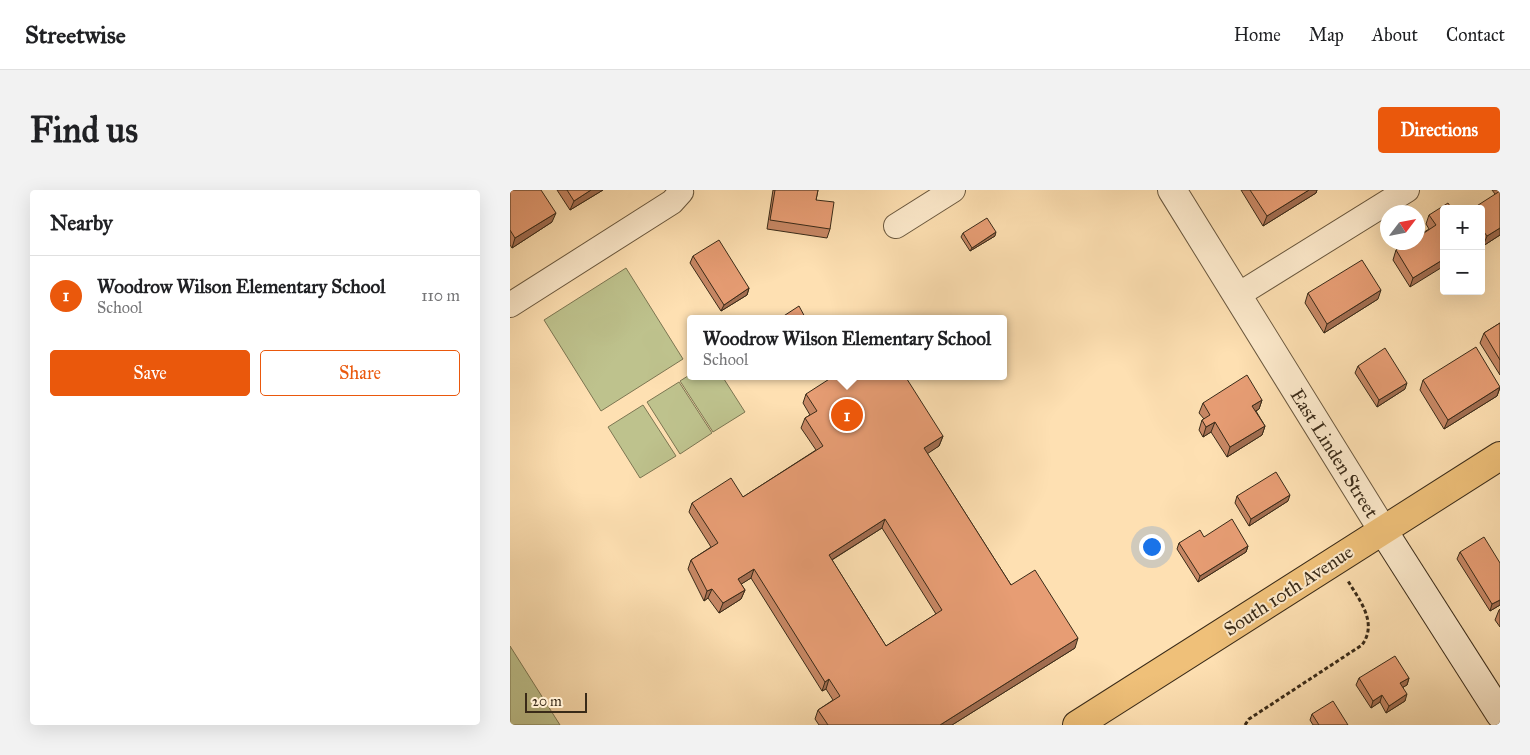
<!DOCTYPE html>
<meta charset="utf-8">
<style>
body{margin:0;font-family:"IM FELL Great Primer",serif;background:#f2f2f2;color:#202124}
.controls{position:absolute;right:15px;top:15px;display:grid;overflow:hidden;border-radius:5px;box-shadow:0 5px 20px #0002}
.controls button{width:45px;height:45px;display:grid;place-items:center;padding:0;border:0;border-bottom:1px solid #e0e0e0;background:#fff;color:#202124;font:25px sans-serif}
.compass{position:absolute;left:870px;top:15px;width:45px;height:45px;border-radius:50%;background:#fff;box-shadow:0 5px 20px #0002;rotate:58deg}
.scale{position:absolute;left:15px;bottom:12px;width:62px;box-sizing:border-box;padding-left:5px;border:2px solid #392a18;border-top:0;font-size:14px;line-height:18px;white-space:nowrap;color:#392a18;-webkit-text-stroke:4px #feebcd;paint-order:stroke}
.you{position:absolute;left:641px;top:356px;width:18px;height:18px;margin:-12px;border:4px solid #fff;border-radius:50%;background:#1a73e8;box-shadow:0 0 0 8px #1a73e833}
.badge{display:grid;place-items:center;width:32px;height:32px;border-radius:50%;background:#ea580c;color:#fff;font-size:16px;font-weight:700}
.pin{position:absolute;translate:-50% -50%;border:2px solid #fff;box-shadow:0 1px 5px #0006}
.popup{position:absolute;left:177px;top:125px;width:320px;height:65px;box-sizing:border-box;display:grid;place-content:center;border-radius:5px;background:#fff;filter:drop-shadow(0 1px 4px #0005);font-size:16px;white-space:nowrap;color:#757577}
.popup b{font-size:19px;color:#202124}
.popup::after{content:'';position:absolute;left:50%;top:100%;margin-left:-10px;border:10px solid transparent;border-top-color:#fff}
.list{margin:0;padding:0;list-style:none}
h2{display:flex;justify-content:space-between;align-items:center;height:65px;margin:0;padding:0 20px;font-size:21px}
h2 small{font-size:16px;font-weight:400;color:#757577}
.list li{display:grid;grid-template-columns:32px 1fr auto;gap:15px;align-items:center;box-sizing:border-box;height:80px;padding:0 20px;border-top:1px solid #e0e0e0}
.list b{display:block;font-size:19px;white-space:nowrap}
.list p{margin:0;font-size:16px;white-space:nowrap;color:#757577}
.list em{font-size:16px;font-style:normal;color:#757577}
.actions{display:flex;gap:10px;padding:15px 20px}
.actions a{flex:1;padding:11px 0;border:1px solid #ea580c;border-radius:5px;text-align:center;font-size:18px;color:#ea580c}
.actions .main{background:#ea580c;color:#fff}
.map{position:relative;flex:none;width:990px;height:535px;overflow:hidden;border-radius:5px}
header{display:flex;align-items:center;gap:30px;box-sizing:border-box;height:70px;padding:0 25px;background:#fff;border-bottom:1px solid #e0e0e0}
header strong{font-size:24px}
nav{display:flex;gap:28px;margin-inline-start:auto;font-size:18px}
.intro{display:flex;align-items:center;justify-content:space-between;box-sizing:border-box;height:120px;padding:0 30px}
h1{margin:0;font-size:35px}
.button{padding:12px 22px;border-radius:5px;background:#ea580c;color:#fff;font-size:18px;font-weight:700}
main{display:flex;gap:30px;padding:0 30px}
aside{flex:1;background:#fff;border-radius:5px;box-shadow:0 5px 20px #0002}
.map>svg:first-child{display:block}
.park{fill:#bec28d;stroke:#7c7652}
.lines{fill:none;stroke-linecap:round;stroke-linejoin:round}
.minor-casing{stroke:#6a583e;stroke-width:26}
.tertiary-casing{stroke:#6a583e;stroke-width:30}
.secondary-casing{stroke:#392a18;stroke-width:30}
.primary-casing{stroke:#392a18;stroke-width:30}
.path{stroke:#392a18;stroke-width:3;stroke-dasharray:4 2.5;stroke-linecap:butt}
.minor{stroke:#feebcd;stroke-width:24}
.tertiary{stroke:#feebcd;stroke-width:28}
.secondary{stroke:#feebcd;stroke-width:28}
.primary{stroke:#efc079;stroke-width:28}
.wall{fill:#c78764;stroke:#392a18;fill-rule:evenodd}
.shaded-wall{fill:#a26e51;stroke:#392a18}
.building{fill:#e79d74;stroke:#392a18;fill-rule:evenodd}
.labels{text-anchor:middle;stroke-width:4;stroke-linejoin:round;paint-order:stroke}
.street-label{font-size:19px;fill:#392a18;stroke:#feebcd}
</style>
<header>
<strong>Streetwise</strong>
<nav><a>Home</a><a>Map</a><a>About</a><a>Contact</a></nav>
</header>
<div class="intro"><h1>Find us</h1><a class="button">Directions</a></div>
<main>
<aside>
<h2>Nearby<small></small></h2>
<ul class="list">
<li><span class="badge">1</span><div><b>Woodrow Wilson Elementary School</b><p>School</p></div><em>110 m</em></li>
</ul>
<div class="actions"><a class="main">Save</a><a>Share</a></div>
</aside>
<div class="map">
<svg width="990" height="535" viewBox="0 0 990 535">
<rect width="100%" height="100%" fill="#fee0b2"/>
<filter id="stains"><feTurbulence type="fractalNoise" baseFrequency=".004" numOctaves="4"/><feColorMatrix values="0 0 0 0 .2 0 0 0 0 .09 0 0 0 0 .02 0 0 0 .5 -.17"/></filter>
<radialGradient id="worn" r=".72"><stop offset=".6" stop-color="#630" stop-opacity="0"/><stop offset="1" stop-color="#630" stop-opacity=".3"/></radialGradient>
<g class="park">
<polygon points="116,78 173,169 91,221 34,130"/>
<polygon points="181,184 181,186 212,186 235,222 203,242 170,191"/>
<polygon points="169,192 202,243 170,264 137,212"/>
<polygon points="133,215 166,266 130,288 98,237"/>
<polygon points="0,456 50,535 0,535"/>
</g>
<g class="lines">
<defs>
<g id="minor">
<polyline points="386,36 443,0"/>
<polyline points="728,105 897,0"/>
<polyline points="0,115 162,12 171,2 170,0"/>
</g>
<polyline id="tertiary" points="662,0 872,339"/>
<polyline id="secondary" points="872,339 990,524"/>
<polyline id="primary" points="567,535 990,266"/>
</defs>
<use href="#minor" class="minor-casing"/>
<use href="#tertiary" class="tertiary-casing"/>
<use href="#secondary" class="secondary-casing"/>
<use href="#primary" class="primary-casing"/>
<path class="path" d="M 735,535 L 739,529 L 852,455 C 868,433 850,411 838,391"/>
<use href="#minor" class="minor"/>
<use href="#tertiary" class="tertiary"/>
<use href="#secondary" class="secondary"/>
<use href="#primary" class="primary"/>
</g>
<g class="wall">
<polygon points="0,0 42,32 2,58 0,55"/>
<polygon points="47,0 93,0 60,20"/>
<polygon points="263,0 308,0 306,10 320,39 317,48 257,39"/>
<polygon points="731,0 807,0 806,3 753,36"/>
<polygon points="982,0 990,0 990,45 973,56 971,52 971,19 985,4"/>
<polygon points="942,19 900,97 883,70 886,60 919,39 916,34 919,25"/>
<polygon points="453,43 485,46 460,61 451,47"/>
<polygon points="183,66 239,98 237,105 211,121 180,73"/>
<polygon points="798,103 868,109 814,143 795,113"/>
<polygon points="990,133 990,185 970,153 974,143"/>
<polygon points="848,176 895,199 867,217 845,183"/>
<polygon points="913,190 990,198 987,206 934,239 910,200"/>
<path d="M 296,204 L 433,246 L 429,256 L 417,263 L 501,395 L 565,458 L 442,535 L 309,535 L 305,529 L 308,520 L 323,510 L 316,499 L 312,501 L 241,388 L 231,394 L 235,400 L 231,409 L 209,423 L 198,408 L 194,411 L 178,379 L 181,370 L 201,357 L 179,322 L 182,313 L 233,307 L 306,260 L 291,238 L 295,228 L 300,225 L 293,213 ZM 372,338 L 426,424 L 376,456 L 322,370 Z"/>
<polygon points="752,210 749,219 746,221 755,236 752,245 717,267 701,242 693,247 689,240 692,230 694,229 689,223 693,213"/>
<polygon points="727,306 778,311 739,336 725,313"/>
<polygon points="694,347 738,356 736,362 688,392 667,359 669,353"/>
<polygon points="950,362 990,415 980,421 947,369"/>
<polygon points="990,419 990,437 985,430 989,420"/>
<polygon points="849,488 899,488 897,495 893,497 895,511 876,523 870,512 861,518 846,495"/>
<polygon points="802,524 838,535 803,535 800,530"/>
</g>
<g class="shaded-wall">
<polygon points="81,0 93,0 60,20 64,11"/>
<polygon points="799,0 807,0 806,3 753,36 757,26"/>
<polygon points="46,23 42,32 2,58 5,48"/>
<polygon points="990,38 990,45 973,56 977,46"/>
<polygon points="486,42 485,46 460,61 462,58"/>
<polygon points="934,69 934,76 900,97 903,88"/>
<polygon points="239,98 237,105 211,121 214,115"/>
<polygon points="871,100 868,109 814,143 817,134"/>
<polygon points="897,193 895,199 867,217 869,210"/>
<polygon points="990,197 987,206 934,239 938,230"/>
<polygon points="752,210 749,219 739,225 742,216"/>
<polygon points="705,232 701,242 693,247 696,237"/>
<polygon points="755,236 752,245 717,267 720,257"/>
<polygon points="433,246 429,256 411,268 414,258"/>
<polygon points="780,305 778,311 739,336 741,329"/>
<polygon points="375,329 372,338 315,374 319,365"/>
<polygon points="738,356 736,362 688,392 690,386"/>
<polygon points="244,379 241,388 225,398 228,389"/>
<polygon points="202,399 198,408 194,411 197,401"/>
<polygon points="235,400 231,409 209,423 213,413"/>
<polygon points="990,410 990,415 980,421 982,414"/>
<polygon points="568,448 565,458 442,535 430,535"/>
<polygon points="899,488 897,495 888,500 890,493"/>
<polygon points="319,489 316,499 312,501 315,492"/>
<polygon points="897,504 895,511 876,523 879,516"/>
<polygon points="872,505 870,512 861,518 863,511"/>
</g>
<g class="building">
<polygon points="0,0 31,0 46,23 5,48 0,40"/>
<polygon points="57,0 81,0 64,11"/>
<polygon points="265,0 308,0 306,10 324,12 320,39 260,30"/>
<polygon points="740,0 799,0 757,26"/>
<polygon points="990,1 990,38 977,46 971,38 971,19 962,19"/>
<polygon points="938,13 942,19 934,19 934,69 903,88 886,60 898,52 908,52 908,47 926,35 919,25"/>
<polygon points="477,28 486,42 462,58 453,43"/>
<polygon points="209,50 239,98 214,115 183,66"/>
<polygon points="852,70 871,100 817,134 798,103"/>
<polygon points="289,116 296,129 269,129"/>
<polygon points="990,133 990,170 974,143"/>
<polygon points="966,157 990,197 938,230 913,190"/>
<polygon points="875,158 897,193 869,210 848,176"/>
<polygon points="737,185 752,210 742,216 755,236 720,257 705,232 696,237 692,230 700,225 693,213"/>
<path d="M 324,186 L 395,186 L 433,246 L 414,258 L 501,395 L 525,380 L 568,448 L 430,535 L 318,535 L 308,520 L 330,506 L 319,489 L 315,492 L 244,379 L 228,389 L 235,400 L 213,413 L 202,399 L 197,401 L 181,370 L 208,353 L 182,313 L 221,288 L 233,307 L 313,256 L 295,228 L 307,221 L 296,204 ZM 375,329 L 432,420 L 376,456 L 319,365 Z"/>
<polygon points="766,282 780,305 741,329 727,306"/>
<polygon points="722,329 738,356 690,386 669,353 690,340 694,347"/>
<polygon points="974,347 990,373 990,410 982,414 950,362"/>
<polygon points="885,466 899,488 890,493 897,504 879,516 872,505 863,511 849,488"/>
<polygon points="823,511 838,535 809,535 802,524"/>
</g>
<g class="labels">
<g class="street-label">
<text transform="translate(825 263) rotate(58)" y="7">East Linden Street</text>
<text transform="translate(778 400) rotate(-33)" y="7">South 10th Avenue</text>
</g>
</g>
<rect width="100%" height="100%" filter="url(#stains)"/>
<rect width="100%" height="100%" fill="url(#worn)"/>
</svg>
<div class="controls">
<button>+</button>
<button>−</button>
</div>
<svg class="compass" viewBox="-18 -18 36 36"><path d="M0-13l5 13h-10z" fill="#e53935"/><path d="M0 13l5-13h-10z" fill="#757577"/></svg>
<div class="scale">20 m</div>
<div class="you"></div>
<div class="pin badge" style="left:337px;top:225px">1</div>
<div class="popup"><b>Woodrow Wilson Elementary School</b>School</div>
</div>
</main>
